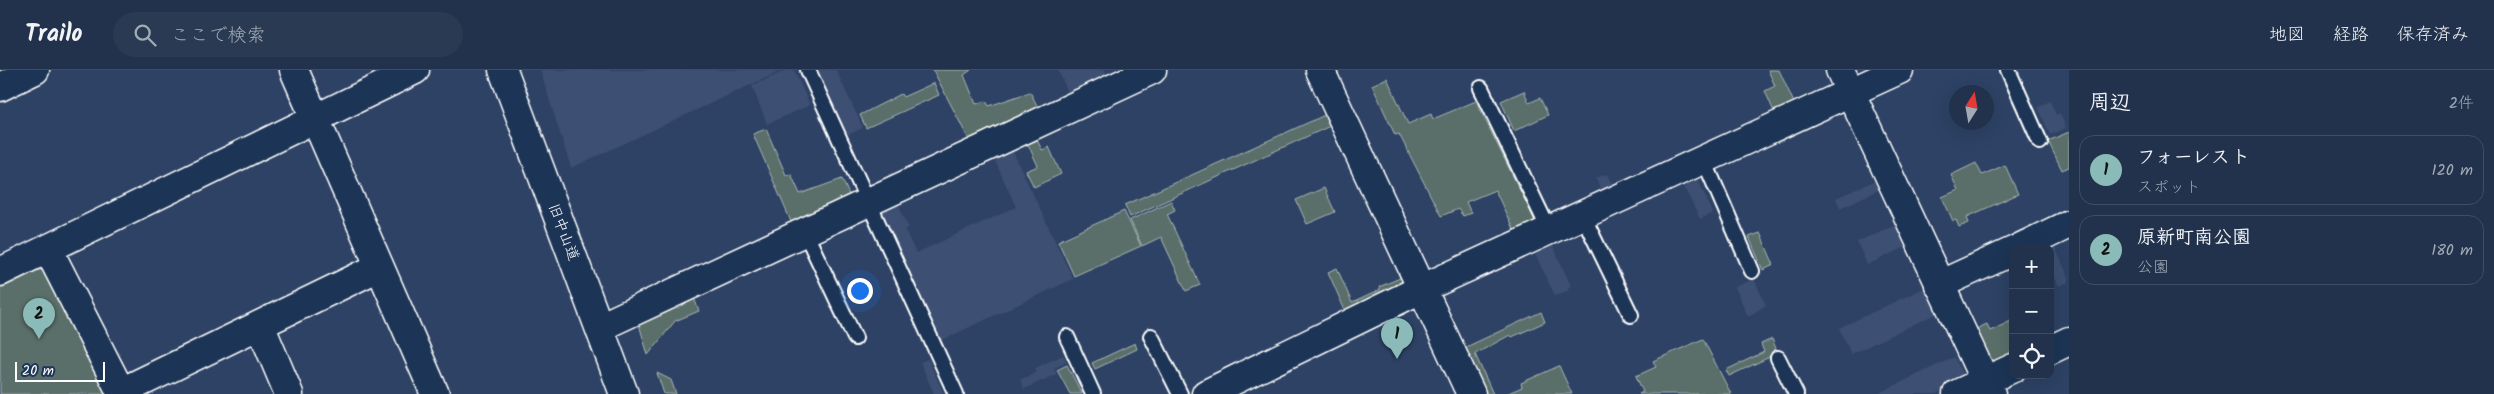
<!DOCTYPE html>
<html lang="ja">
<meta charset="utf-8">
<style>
body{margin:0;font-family:Kalam,"Klee One",sans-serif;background:#2a3a53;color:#f1f3f6}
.controls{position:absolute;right:15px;bottom:15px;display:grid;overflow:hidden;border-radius:10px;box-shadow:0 5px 20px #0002}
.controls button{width:45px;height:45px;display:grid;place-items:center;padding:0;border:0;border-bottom:1px solid #3f4d64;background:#22324c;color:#f1f3f6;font:25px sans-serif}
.compass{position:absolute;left:1949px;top:15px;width:45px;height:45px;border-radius:50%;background:#22324c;box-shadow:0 5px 20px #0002;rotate:11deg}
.scale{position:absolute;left:15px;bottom:12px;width:90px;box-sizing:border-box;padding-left:5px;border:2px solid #fff;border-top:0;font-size:14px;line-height:18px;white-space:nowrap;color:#fff;-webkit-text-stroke:4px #1d3557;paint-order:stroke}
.you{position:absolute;left:859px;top:220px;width:18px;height:18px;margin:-12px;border:4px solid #fff;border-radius:50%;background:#1a73e8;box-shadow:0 0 0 8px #1a73e833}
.badge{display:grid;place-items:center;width:32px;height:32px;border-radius:50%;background:#8bbbb9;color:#111;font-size:16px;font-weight:700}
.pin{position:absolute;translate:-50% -41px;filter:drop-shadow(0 1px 2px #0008)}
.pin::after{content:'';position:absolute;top:26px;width:18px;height:15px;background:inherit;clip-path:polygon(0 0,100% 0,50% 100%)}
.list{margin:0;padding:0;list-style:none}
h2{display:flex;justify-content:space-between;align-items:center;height:65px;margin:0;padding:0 20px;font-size:21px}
h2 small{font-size:16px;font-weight:400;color:#a2aab5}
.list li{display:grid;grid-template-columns:32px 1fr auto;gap:15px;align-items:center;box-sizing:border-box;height:70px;margin:0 10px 10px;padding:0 10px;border:1px solid #3f4d64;border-radius:15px}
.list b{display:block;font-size:19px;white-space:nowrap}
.list p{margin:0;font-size:16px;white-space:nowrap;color:#a2aab5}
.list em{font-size:16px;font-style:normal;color:#a2aab5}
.icon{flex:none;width:28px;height:28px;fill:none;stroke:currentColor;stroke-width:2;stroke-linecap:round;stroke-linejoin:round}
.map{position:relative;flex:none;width:2069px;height:324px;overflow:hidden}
header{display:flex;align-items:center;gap:30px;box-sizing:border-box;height:70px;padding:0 25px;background:#22324c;border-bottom:1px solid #3f4d64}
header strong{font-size:24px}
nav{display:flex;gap:28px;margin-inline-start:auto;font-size:18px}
.search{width:350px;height:45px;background:#2a3a53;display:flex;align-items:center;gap:12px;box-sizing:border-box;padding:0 18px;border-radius:28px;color:#a2aab5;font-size:19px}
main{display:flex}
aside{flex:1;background:#22324c}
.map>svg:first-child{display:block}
.built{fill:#3d5073}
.green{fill:#5a6e6a;stroke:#acb6b4}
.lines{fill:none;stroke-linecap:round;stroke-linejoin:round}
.service-casing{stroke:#fff;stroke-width:18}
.minor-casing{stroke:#fff;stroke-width:31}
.secondary-casing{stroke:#fff;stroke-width:31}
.service{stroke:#1d3557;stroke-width:14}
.minor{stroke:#1d3557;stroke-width:28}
.secondary{stroke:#1d3557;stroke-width:28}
.labels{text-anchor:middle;stroke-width:5;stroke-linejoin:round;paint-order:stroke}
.street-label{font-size:15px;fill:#fff;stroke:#1d3557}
</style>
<header>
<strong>Trailo</strong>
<div class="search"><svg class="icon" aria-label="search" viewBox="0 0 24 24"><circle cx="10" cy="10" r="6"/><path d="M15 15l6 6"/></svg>ここで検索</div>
<nav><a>地図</a><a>経路</a><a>保存済み</a></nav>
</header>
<main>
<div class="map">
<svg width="2069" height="324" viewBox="0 0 2069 324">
<rect width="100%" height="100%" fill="#2d4265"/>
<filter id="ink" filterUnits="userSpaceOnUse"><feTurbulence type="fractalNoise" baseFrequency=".02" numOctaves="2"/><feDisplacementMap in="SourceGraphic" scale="10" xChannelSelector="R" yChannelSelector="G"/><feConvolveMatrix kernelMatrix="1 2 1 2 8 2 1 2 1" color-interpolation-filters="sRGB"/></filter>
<g filter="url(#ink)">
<g class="built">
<polygon points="540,0 783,0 571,98"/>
<polygon points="787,0 794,0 810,35 767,54 752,16"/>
<polygon points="815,0 836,0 863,58 845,66"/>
<polygon points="1058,0 1105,0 1109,9 1070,27"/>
<polygon points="2050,31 2056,45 2060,43 2066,58 2050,65 2038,37"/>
<polygon points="1009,73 1073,209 938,272 877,138 896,129 909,158 905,160 916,183 1016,137 991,82"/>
<polygon points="1607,104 1612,114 1632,105 1636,113 1604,127 1596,108"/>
<polygon points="1879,109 1883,118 1840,138 1836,128"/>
<polygon points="1698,110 1713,143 1700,149 1684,117"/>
<polygon points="1896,154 1906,177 1867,195 1857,172"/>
<polygon points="2054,175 2069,208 2069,212 2059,216 2050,198 2050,178"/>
<polygon points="1553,176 1571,216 1568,217 1569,220 1555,226 1535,184"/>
<polygon points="1754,209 1766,235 1748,247 1735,217"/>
<polygon points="1926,217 1938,243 1851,284 1839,258"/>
<polygon points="1063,285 1067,292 1054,298 1057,304 1024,319 1020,310 1037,302 1035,298"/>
<polygon points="1954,287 1965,310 1936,324 1877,324"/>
<polygon points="928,289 944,324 934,324 920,292"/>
</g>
<g class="green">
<polygon points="933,0 971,0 964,5 976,34 986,31 989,36 1030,22 1040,41 971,74"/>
<polygon points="1768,0 1779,0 1795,35 1775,44 1765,21 1775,16"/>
<polygon points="1387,8 1408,54 1431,44 1433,49 1476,31 1538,157 1530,160 1522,157 1514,161 1495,120 1466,132 1471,143 1463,146 1458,139 1441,146 1399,64 1395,65 1372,15"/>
<polygon points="934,13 939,25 866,58 860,45 901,24 903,27"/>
<polygon points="1524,21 1529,33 1540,28 1548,45 1514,61 1501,31"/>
<polygon points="1325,45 1330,56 1130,147 1125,135"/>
<polygon points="766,59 786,105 791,104 800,124 842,109 851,129 792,154 753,64"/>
<polygon points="2069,62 2069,97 2062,100 2048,71"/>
<polygon points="1035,66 1042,80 1049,77 1061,104 1034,117 1026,101 1038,96 1026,70"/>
<polygon points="1976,93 1982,105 2005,95 2018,124 1967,147 1969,153 1959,157 1956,150 1953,151 1942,127 1958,120 1951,105"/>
<polygon points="1324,118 1335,142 1307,154 1296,130"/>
<polygon points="1171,131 1175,140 1167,144 1200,215 1186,221 1161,167 1142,176 1130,150"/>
<polygon points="1124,141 1141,176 1074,206 1058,171"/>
<polygon points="1760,163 1774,195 1763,200 1749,167"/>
<polygon points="33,198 44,201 106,324 0,324 0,214"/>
<polygon points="1337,198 1352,233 1380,220 1379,217 1400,208 1398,202 1401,200 1408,218 1347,245 1328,202"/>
<polygon points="694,228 699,241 675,251 648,285 638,251"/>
<polygon points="1541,242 1545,252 1512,267 1510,265 1475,284 1493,324 1486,324 1464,278"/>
<polygon points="2013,250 2013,285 1988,295 1972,261 1987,254 1990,261"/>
<polygon points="1703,269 1731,324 1639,324 1643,322 1636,306 1656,297 1653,291"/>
<polygon points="1772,269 1778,283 1729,306 1726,300 1764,282 1761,274"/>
<polygon points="1135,273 1137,279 1095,299 1092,293"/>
<polygon points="1067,295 1082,324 1070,324 1057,300"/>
<polygon points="1559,296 1572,324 1506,324 1522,317 1521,313"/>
<polygon points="657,303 671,310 676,324 664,324"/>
</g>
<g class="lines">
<defs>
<g id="service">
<polyline points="808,0 956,324"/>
<polyline points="2008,0 2040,72"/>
<polyline points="1481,18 1549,160"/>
<polyline points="1704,90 1752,201"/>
<polyline points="1583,146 1631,245"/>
<polyline points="805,162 855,268"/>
<polyline points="1151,266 1180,324"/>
<polyline points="1067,267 1093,324"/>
<polyline points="1778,288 1796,324"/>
</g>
<g id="minor">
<polyline points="294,0 435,324"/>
<polyline points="1320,0 1471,324"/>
<polyline points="1840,0 1991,324"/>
<polyline points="0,17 35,0"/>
<polyline points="2019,178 2069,154"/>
<polyline points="48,179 122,324"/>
<polyline points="0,202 415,0"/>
<polyline points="1939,215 2013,181"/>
<polyline points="260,255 289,324"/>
<path d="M 600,257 C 784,171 968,85 1152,0"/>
<polyline points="2050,280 2069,271"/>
<polyline points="121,322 379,197"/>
<polyline points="1206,324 1421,219 1899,0"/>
<polyline points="1957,324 2013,298"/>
</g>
<polyline id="secondary" points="503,0 624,324"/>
</defs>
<use href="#service" class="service-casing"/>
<use href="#minor" class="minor-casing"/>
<use href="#secondary" class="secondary-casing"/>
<use href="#service" class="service"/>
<use href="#minor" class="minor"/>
<use href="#secondary" class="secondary"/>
</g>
</g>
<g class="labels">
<g class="street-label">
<text transform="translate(564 162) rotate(69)" y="5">旧中山道</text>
</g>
</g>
</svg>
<div class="controls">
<button>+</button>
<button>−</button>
<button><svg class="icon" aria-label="locate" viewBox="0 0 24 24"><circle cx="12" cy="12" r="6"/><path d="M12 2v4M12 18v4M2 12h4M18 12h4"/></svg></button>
</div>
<svg class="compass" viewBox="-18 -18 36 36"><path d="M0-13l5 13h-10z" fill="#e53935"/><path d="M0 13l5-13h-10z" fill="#a2aab5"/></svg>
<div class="scale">20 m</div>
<div class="you"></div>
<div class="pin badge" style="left:1397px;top:289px">1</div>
<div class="pin badge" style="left:39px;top:269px">2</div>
</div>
<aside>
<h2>周辺<small>2件</small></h2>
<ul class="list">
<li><span class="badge">1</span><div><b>フォーレスト</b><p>スポット</p></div><em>120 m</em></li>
<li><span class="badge">2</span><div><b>原新町南公園</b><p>公園</p></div><em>180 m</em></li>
</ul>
</aside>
</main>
